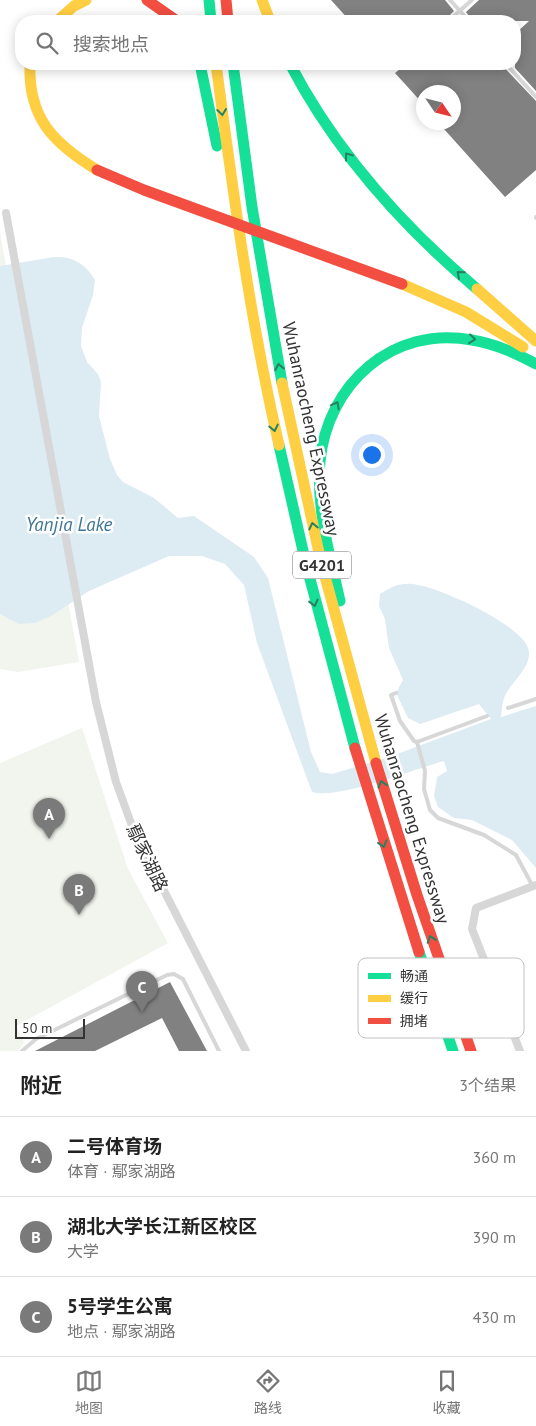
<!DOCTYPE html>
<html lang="zh">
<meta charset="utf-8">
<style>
body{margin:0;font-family:"PT Sans","Noto Sans SC",sans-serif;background:#f2f2f2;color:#222}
.compass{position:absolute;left:416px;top:85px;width:45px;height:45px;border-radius:50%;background:#fff;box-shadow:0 2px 12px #0003;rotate:125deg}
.scale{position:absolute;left:15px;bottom:12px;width:70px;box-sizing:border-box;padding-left:5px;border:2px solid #333;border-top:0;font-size:14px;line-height:18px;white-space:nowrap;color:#333;-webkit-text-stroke:4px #fff;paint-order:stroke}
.you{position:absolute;left:371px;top:454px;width:18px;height:18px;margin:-12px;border:4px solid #fff;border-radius:50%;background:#1a73e8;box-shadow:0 0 0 8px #1a73e833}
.badge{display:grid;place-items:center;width:32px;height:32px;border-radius:50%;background:#7a7a7a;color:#fff;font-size:16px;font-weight:700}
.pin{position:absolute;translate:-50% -41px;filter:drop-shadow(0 1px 2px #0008)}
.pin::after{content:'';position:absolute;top:26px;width:18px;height:15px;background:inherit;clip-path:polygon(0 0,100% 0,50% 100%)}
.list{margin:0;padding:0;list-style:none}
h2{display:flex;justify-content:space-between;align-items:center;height:65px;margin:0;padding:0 20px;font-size:21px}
h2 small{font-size:16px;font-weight:400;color:#767676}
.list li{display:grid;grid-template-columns:32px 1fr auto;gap:15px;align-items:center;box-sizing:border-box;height:80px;padding:0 20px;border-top:1px solid #e0e0e0}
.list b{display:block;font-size:19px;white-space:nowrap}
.list p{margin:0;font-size:16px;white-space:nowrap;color:#767676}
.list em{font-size:16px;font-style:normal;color:#767676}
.icon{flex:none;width:28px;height:28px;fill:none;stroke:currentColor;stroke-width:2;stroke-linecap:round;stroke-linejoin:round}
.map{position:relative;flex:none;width:536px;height:1051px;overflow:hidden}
.search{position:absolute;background:#fff;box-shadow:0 2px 12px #0003;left:15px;right:15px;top:15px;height:55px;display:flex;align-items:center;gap:12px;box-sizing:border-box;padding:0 18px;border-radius:20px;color:#767676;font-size:19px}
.sheet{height:305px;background:#fff}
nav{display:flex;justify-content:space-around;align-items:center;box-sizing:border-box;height:70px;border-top:1px solid #e0e0e0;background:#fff;font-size:14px;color:#767676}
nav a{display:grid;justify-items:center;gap:2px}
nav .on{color:#7a7a7a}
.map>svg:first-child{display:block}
.green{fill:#f1f5ed}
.water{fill:#ddebf3}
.building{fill:#818181}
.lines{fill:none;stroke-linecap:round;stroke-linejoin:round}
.lane{stroke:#d7d7d7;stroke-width:4}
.street{stroke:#d7d7d7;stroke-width:8}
.fast{stroke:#16e098;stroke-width:11}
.slow{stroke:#ffcf43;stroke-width:11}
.jam{stroke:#f24e42;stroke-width:11}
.jam-bridge{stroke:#f24e42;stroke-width:11}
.oneway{stroke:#268160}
.labels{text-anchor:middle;stroke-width:5;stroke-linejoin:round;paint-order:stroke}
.shield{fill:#fff;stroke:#707070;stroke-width:1}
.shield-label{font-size:16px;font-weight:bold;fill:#333}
.street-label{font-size:18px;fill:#333;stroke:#fff}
.water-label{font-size:19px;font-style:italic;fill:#3f7597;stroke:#fff}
.key{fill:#fff;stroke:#c2c2c2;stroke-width:1}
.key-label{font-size:14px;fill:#333}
</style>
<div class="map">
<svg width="536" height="1051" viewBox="0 0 536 1051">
<rect width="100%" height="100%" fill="#fff"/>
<g class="green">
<polygon points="0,233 79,662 18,672 0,669"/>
<polygon points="82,728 128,869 168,943 16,1026 24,1042 18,1051 0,1051 0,763"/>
</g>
<path class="water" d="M 54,257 C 73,256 86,264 95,280 L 93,295 L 82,328 L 81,346 L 87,362 L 98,374 L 101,382 L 99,416 L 110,459 L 117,475 L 123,482 L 154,498 L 178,518 L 194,516 L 254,557 L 268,578 L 311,752 L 320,772 L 332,774 L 389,757 L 491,719 L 479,704 L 420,724 L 408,718 L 396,693 L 403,680 L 389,648 L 385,619 L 379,606 L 380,594 C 391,587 399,583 412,584 C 437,586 519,623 528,648 C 534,667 510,682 504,698 C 502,704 502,711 501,717 L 536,706 L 536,868 L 512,840 L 472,820 L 454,818 L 438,807 L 434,796 L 437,777 L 447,771 L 444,761 C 414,769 338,800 312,792 L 257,643 L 244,585 L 225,564 L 202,556 L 169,556 L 89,591 L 51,616 L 35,623 L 19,624 L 0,614 L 0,266 Z"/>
<g class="building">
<polygon points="331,0 445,0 454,11 444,21 350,21"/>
<polygon points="479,0 536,0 536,91 515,68 515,34 529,21 473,21 466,12"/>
<polygon points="406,64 501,64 536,101 536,170 505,197 444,129 454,122 454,92 424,92 424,105 395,73"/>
<polygon points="170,982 207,1051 179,1051 162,1018 95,1051 35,1051"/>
</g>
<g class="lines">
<g class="lane">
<polyline points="450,0 469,21"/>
<polyline points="448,21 472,0"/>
<polyline points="506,64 536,97"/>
<polyline points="394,68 399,64"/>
<polyline points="536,218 536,217"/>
<polyline points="396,693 391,695 400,721 414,741 417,742 425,771 424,789 430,810 438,818 484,835 516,855 532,885"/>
<polyline points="508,708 536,699"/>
<polyline points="417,742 487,716"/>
<polyline points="22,1051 36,1039 167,975 174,974 183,979 219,1051"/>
</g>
<g class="street">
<polyline points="6,213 96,702 116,782 135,834 246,1051"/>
<polyline points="520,1051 472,929 476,908 536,885"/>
</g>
<g class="fast">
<polyline points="209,0 211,21"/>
<polyline points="200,64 217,146"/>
<polyline points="233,64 252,207 282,383"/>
<path d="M 290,64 C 336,152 401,225 477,289"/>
<polyline points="279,445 306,564 355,748"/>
<path d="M 340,601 C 330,556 316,508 320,462 C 327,384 393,325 472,340 C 496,344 515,353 536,364"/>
<polyline points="419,952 453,1051"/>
</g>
<g class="slow">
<polyline points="262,0 270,21"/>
<polyline points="57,21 74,6 86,0"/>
<path d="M 30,64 C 28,118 53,143 97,170"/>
<path d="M 216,64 C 233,192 250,320 279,445"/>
<polyline points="402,284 466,312 523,347"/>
<polyline points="477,289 536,341"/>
<polyline points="282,383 321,562 376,763"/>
</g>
<g class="jam">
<polyline points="147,0 177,21"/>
<polyline points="226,0 228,21"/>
<polyline points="355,748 419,952"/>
<polyline points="376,763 417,895 471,1051"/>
</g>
<polyline class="jam-bridge" points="97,170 144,190 402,284"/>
</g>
<defs><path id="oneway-chevron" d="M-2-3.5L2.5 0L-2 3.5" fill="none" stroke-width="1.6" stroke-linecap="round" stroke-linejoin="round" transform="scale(1.25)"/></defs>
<g class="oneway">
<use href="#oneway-chevron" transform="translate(222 112) rotate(83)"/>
<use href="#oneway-chevron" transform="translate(348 156) rotate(-127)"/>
<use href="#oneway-chevron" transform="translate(460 274) rotate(-139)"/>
<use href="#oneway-chevron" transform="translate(472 339) rotate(6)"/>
<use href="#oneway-chevron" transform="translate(279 367) rotate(-101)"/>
<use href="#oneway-chevron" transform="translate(336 405) rotate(-62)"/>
<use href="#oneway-chevron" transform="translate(274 428) rotate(78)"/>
<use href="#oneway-chevron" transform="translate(313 526) rotate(-103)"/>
<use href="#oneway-chevron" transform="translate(314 603) rotate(76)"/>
<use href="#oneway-chevron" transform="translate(382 784) rotate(-107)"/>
<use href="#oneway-chevron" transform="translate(383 844) rotate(73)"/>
<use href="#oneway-chevron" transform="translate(431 939) rotate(-109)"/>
</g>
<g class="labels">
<rect class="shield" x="293" y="551.5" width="58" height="27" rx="4"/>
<g class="shield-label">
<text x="322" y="571">G4201</text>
</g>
<g class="street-label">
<text transform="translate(311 429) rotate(78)" y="6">Wuhanraocheng Expressway</text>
<text transform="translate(412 819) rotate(73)" y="6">Wuhanraocheng Expressway</text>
<text transform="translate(147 858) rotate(65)" y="6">鄢家湖路</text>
</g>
<g class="water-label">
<text x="69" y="531">Yanjia Lake</text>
</g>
</g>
<rect x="358" y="958" width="166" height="80" rx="8" class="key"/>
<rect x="368" y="973" width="23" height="6" fill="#16e098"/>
<rect x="368" y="995" width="23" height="7" fill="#ffcf43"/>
<rect x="368" y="1018" width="23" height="6" fill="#f24e42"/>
<g class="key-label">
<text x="400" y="981">畅通</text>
<text x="400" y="1003">缓行</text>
<text x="400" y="1026">拥堵</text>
</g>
</svg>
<svg class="compass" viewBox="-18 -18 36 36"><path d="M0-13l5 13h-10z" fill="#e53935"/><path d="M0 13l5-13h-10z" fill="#767676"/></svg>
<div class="scale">50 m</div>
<div class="you"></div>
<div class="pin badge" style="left:49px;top:839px">A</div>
<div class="pin badge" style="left:79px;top:915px">B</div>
<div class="pin badge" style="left:142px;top:1012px">C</div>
<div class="search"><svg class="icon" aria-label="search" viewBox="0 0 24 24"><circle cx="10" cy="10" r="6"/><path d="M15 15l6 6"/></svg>搜索地点</div>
</div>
<section class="sheet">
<h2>附近<small>3个结果</small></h2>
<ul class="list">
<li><span class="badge">A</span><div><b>二号体育场</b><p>体育 · 鄢家湖路</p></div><em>360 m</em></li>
<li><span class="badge">B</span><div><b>湖北大学长江新区校区</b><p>大学</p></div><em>390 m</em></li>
<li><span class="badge">C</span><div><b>5号学生公寓</b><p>地点 · 鄢家湖路</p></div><em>430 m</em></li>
</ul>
</section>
<nav>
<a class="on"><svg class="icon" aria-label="map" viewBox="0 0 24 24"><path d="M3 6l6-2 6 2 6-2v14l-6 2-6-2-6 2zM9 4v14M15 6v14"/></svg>地图</a>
<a><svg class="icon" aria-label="directions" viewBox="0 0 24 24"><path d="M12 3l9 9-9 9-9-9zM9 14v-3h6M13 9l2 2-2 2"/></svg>路线</a>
<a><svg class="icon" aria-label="saved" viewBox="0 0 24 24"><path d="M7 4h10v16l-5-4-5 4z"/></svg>收藏</a>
</nav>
